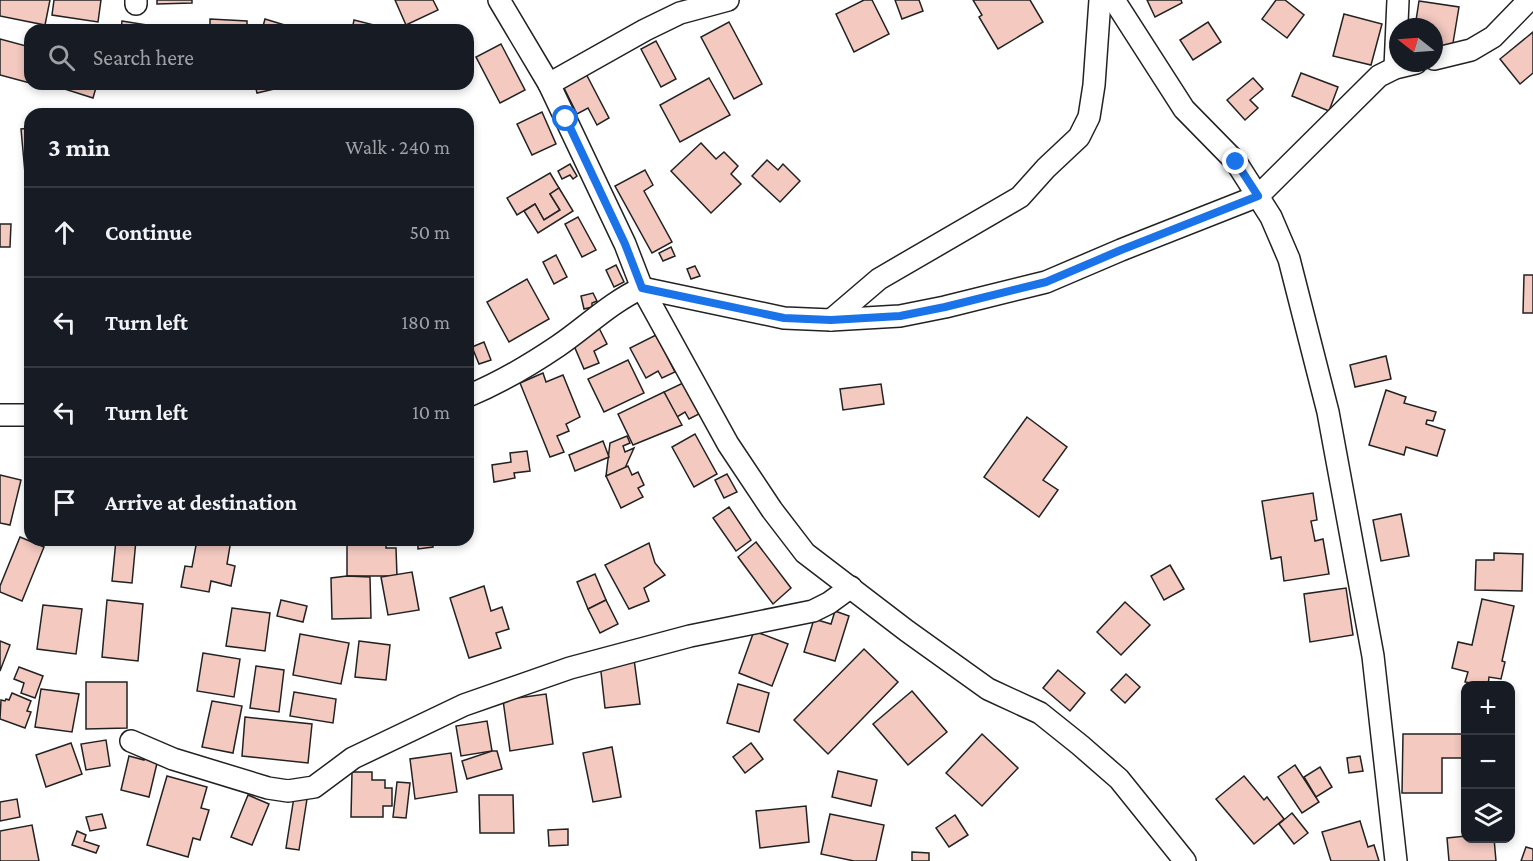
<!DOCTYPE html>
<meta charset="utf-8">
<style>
body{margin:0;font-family:"Crimson Pro",serif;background:#20242c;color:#f1f3f6}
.controls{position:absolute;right:18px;bottom:18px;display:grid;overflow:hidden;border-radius:12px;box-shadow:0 3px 9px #0003}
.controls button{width:54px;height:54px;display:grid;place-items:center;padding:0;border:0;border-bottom:2px solid #363941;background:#171b24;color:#f1f3f6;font:30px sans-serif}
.compass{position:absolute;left:1389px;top:18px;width:54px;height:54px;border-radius:50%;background:#171b24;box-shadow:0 3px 9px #0003;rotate:287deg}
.stop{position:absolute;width:18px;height:18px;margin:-14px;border:4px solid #1a73e8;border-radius:50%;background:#fff}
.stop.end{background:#1a73e8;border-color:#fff;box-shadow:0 2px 6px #0008}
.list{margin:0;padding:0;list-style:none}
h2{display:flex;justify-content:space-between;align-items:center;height:78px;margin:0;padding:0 24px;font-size:26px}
h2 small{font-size:20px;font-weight:400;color:#9ea1a6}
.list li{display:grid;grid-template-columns:39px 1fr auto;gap:18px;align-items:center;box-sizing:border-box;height:90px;padding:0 24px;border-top:2px solid #363941}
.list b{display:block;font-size:22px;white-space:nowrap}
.list em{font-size:20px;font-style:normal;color:#9ea1a6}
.icon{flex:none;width:33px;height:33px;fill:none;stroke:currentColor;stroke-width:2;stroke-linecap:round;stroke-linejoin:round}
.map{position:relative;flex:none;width:1533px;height:861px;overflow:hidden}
.search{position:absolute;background:#171b24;box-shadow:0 3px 9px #0003;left:24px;top:24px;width:450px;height:66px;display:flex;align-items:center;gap:15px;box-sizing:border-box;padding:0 21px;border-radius:18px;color:#9ea1a6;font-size:22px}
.panel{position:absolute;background:#171b24;box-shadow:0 3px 9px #0003;left:24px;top:108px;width:450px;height:438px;border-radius:18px}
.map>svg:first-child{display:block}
.building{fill:#f3c9c0;stroke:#222;stroke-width:1.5}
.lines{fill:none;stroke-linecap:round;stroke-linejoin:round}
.minor-casing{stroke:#222;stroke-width:24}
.minor{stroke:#fff;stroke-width:21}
.route{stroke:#1a73e8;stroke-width:8}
</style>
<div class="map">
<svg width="1533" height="861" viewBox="0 0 1533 861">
<rect width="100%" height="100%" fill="#fff"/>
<g class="building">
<polygon points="0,0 50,0 45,25 0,16"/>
<polygon points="54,0 101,0 98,22 52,15"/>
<polygon points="157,0 192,0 192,3 157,4"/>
<polygon points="395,0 433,0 438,10 406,25"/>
<polygon points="864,0 872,0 889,34 854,52 836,14"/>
<polygon points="895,0 919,0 923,11 902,19"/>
<polygon points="973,0 1030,0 1043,22 998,49 979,17 982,15"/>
<polygon points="1147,0 1181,0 1182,3 1155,17"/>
<polygon points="1276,0 1285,0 1304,15 1287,38 1262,19"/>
<polygon points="1419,1 1459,7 1452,49 1434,46 1434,27 1415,27"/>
<polygon points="1344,14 1382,24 1371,65 1333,56"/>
<polygon points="210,19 247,21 247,30 210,30"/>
<polygon points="265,19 301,30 262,30"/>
<polygon points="354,20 374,25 373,30 352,30"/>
<polygon points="122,21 178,30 121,30"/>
<polygon points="729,22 762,84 734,99 701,37"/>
<polygon points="1208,22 1221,42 1193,60 1180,40"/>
<polygon points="1533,32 1533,73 1520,84 1500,59"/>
<polygon points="0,39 30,47 30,83 0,75"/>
<polygon points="656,41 676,79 661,87 641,49"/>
<polygon points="501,44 525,90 500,103 476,57"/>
<polygon points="583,68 609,118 597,125 588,108 577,114 560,80"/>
<polygon points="1301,73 1338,87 1329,111 1292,96"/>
<polygon points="709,78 730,115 680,142 660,105"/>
<polygon points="1253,78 1263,89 1250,100 1258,108 1245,120 1227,100"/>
<polygon points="49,84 97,84 93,98"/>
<polygon points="255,84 283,84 283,87 257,93"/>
<rect x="417" y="84" width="47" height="3"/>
<polygon points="542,112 556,144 532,155 517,124"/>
<polygon points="30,128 30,184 26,184 21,129"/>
<polygon points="701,143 716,159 724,152 738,166 731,174 741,184 711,213 671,171"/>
<polygon points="767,160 778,170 783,164 800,181 780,202 752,176"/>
<polygon points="570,164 577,176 573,179 570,175 562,179 558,171"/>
<polygon points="645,170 653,185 644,191 672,242 652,253 615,186"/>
<polygon points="550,173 559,188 550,194 560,210 544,220 535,204 517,215 507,198"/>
<polygon points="559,188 573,211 538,233 524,211 535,204 544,220 560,210 550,194"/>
<polygon points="578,217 596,250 582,257 565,224"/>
<polygon points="0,224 11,224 10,247 0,247"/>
<polygon points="671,247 675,256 663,261 659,253"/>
<polygon points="556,255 567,277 554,284 543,262"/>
<polygon points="616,265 624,282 614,287 606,270"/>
<polygon points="695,266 700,276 691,279 687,269"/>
<polygon points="1524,275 1533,275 1533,313 1523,313"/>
<polygon points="527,279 549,319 509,342 487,302"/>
<polygon points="593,293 597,301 592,303 592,307 584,309 581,296"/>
<polygon points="599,328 607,344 594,351 599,363 584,369 572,341"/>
<polygon points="656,335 675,372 662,378 658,371 646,378 630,348"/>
<polygon points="484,342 491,360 479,364 472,347"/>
<polygon points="1386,356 1391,379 1355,387 1350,365"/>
<polygon points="628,360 644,393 604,412 588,379"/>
<polygon points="543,373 546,382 563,375 580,417 566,424 569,431 557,436 564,452 550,457 520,383"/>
<polygon points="683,383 699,414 689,419 685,412 677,417 664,392"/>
<polygon points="881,384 884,404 843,410 840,389"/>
<polygon points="1386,390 1406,397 1404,403 1436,412 1433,421 1427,420 1426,424 1445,430 1437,456 1406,447 1404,455 1369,445"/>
<polygon points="664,392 682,425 633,445 618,414"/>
<polygon points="1027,417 1067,447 1043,480 1058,490 1039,517 984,477"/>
<polygon points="695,434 717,474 694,487 672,447"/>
<polygon points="627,436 630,443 623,446 625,452 634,448 625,468 606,476 610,443"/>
<polygon points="603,441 609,457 575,471 569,455"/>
<polygon points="527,451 530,471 514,473 515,478 494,482 492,465 511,462 510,453"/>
<polygon points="628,466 632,475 638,472 644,485 638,488 643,497 621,508 606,476"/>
<polygon points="727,474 737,492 724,498 715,480"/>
<polygon points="0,475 21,480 10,525 0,523"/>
<polygon points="1313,493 1317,520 1311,521 1315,541 1323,539 1329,574 1284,581 1281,557 1271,559 1262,501"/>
<polygon points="729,507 751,540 736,551 713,518"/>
<polygon points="1401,514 1409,556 1381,561 1373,520"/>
<polygon points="20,537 44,547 22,601 0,592 0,586"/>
<polygon points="116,540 136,540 132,583 112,581"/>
<polygon points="197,540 231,540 227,564 235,566 231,586 211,581 209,592 181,587 185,566 192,567"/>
<polygon points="347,540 386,540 386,548 396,548 397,576 347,576"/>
<polygon points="418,540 433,540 433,547 418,549"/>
<polygon points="756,542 791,588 773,604 738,557"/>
<polygon points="649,543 655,563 665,575 644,588 649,601 629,609 605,565"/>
<polygon points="1494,553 1523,554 1522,591 1475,590 1476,560 1494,560"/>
<polygon points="1170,565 1184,589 1164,600 1151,576"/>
<polygon points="412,572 419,610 388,615 381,577"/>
<polygon points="595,574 606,600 588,609 577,582"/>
<polygon points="347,576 370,577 371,618 332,619 331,578"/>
<polygon points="484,586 491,611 502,607 509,629 496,633 501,648 469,658 450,598"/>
<polygon points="1346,588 1353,635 1310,642 1304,594"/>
<polygon points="1482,599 1514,606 1502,661 1505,662 1501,679 1489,677 1488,686 1465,682 1468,672 1452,668 1458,642 1472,645"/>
<polygon points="107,600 143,604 138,661 102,657"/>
<polygon points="281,600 307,606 303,622 277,616"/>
<polygon points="606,600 618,624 600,633 588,609"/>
<polygon points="1125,602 1150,625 1121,655 1097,632"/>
<polygon points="43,605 82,609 76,654 37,649"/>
<polygon points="232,608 270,613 265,651 226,646"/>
<polygon points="835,611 849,616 835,661 804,652 814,619 831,624"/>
<polygon points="754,631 788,644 772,686 739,673"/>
<polygon points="300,634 349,643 341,684 293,675"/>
<polygon points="0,641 10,645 0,671"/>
<polygon points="359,641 390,645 386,680 355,677"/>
<polygon points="864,649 898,682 828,754 794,720"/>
<polygon points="203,653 240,659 234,697 197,691"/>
<polygon points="634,659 640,704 605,708 600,663"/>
<polygon points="256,666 284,670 279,712 250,708"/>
<polygon points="19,667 43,676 35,698 21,693 24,683 14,679"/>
<polygon points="1058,670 1085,693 1070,711 1043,688"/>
<polygon points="1126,674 1140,687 1125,703 1111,690"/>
<polygon points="86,682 127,682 127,728 86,729"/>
<polygon points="738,684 769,693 759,732 727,723"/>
<polygon points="41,689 79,694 72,732 35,727"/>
<polygon points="912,691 947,732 908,765 873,724"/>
<polygon points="294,692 336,699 333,723 290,716"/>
<polygon points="12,693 31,701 27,711 31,712 25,728 0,719 1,700 5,701 6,699 9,700"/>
<polygon points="546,694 553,744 510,751 503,700"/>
<polygon points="212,701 242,706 233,753 202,747"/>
<polygon points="245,717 312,724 308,763 242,756"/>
<polygon points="487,721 492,751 461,756 456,726"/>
<polygon points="982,734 1018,768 982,806 946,773"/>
<polygon points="1403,734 1464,734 1464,758 1442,758 1442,793 1402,793"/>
<polygon points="106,740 110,766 86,770 81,744"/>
<polygon points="71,743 82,774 46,787 36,755"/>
<polygon points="751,743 763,759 745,773 733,757"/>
<polygon points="612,747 621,797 593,802 583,753"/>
<polygon points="492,751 497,751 502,769 467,779 462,761"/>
<polygon points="451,753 457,792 415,799 410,759"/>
<polygon points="129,756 144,760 145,756 158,759 149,797 121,790"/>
<polygon points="1360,756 1363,771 1349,773 1347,758"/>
<polygon points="1295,765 1319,802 1302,813 1278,777"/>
<polygon points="1320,767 1332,787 1316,797 1304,777"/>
<polygon points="838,771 877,780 871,806 832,797"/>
<polygon points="352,772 372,772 372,780 385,780 385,788 392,788 392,806 383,806 383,817 351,817"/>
<polygon points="167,776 207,787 201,808 209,810 200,840 193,838 188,857 147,845"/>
<polygon points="1244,776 1264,800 1267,797 1284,819 1254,844 1216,799"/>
<polygon points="397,782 410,783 406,818 393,817"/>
<polygon points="248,795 269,804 252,845 231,837"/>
<polygon points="479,795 513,795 514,833 480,833"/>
<polygon points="294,797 307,799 299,850 286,848"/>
<polygon points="17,799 20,817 0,821 0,802"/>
<polygon points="806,806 809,842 760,848 756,811"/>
<polygon points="1292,813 1308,833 1294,844 1279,824"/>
<polygon points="102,814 106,828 90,831 86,817"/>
<polygon points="830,814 884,825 876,861 854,861 821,854"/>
<polygon points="955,815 968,835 949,847 936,828"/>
<polygon points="1360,821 1368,847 1374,845 1379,861 1331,861 1322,832"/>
<polygon points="32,825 39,861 0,861 0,831"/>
<polygon points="568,829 568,845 549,846 548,830"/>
<polygon points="77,831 86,835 84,841 99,846 96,853 72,845"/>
<polygon points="1466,836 1466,838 1494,838 1496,861 1449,861 1447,838"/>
<polygon points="1526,847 1533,849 1533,861 1521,861"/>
<polygon points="912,852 929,853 929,861 912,861"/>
</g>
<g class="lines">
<defs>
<g id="minor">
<polyline points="499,0 549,84 625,244 642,288 728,444 772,510 805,553 907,631 988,689 1040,713 1080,745 1119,779 1185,861"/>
<polyline points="1114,0 1184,109 1236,162 1271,217 1289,259 1328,412 1373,656 1396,861"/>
<polyline points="136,4 136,0"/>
<polyline points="1434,59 1471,50 1493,37 1529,0"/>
<polyline points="1395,68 1398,0"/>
<polyline points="549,84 645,30 680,13 728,0"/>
<polyline points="831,320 879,279 1020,197 1046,168 1079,137 1089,117 1094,85 1100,0"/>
<path d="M 468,396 C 499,383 530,365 558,346 C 586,327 611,302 642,288 L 784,318 L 831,320 L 900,316 L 945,307 L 1046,282 L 1121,250 L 1258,196 L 1379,76 L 1395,68 L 1416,63"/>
<polyline points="0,415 30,415"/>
<polyline points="131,741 173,759 268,788 288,791 314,787 353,758 464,705 570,668 690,636 813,611 829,603 851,587"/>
</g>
</defs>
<use href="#minor" class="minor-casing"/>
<use href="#minor" class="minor"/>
</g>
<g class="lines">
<polyline class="route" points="566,119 625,244 642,288 784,318 831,320 900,316 945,307 1046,282 1121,250 1258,196 1236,162"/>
</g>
</svg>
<div class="controls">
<button>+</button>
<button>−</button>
<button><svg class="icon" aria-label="layers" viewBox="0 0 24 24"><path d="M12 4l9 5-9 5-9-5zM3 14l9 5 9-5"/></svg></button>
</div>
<svg class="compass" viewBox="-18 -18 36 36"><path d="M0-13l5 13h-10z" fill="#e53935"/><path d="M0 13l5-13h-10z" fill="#9ea1a6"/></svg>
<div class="stop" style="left:566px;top:119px"></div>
<div class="stop end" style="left:1236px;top:162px"></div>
<div class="search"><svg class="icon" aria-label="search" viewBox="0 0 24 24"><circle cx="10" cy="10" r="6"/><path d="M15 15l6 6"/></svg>Search here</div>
<section class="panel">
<h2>3 min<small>Walk · 240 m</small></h2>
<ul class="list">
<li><svg class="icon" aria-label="ahead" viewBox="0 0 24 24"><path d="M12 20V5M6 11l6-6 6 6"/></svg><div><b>Continue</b></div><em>50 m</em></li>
<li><svg class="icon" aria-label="left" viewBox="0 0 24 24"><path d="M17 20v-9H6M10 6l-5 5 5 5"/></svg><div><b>Turn left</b></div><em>180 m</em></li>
<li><svg class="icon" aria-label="left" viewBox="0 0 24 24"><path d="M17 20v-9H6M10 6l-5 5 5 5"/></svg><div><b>Turn left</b></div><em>10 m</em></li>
<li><svg class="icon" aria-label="arrive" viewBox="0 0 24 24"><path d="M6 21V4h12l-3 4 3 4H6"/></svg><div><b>Arrive at destination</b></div></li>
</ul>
</section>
</div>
